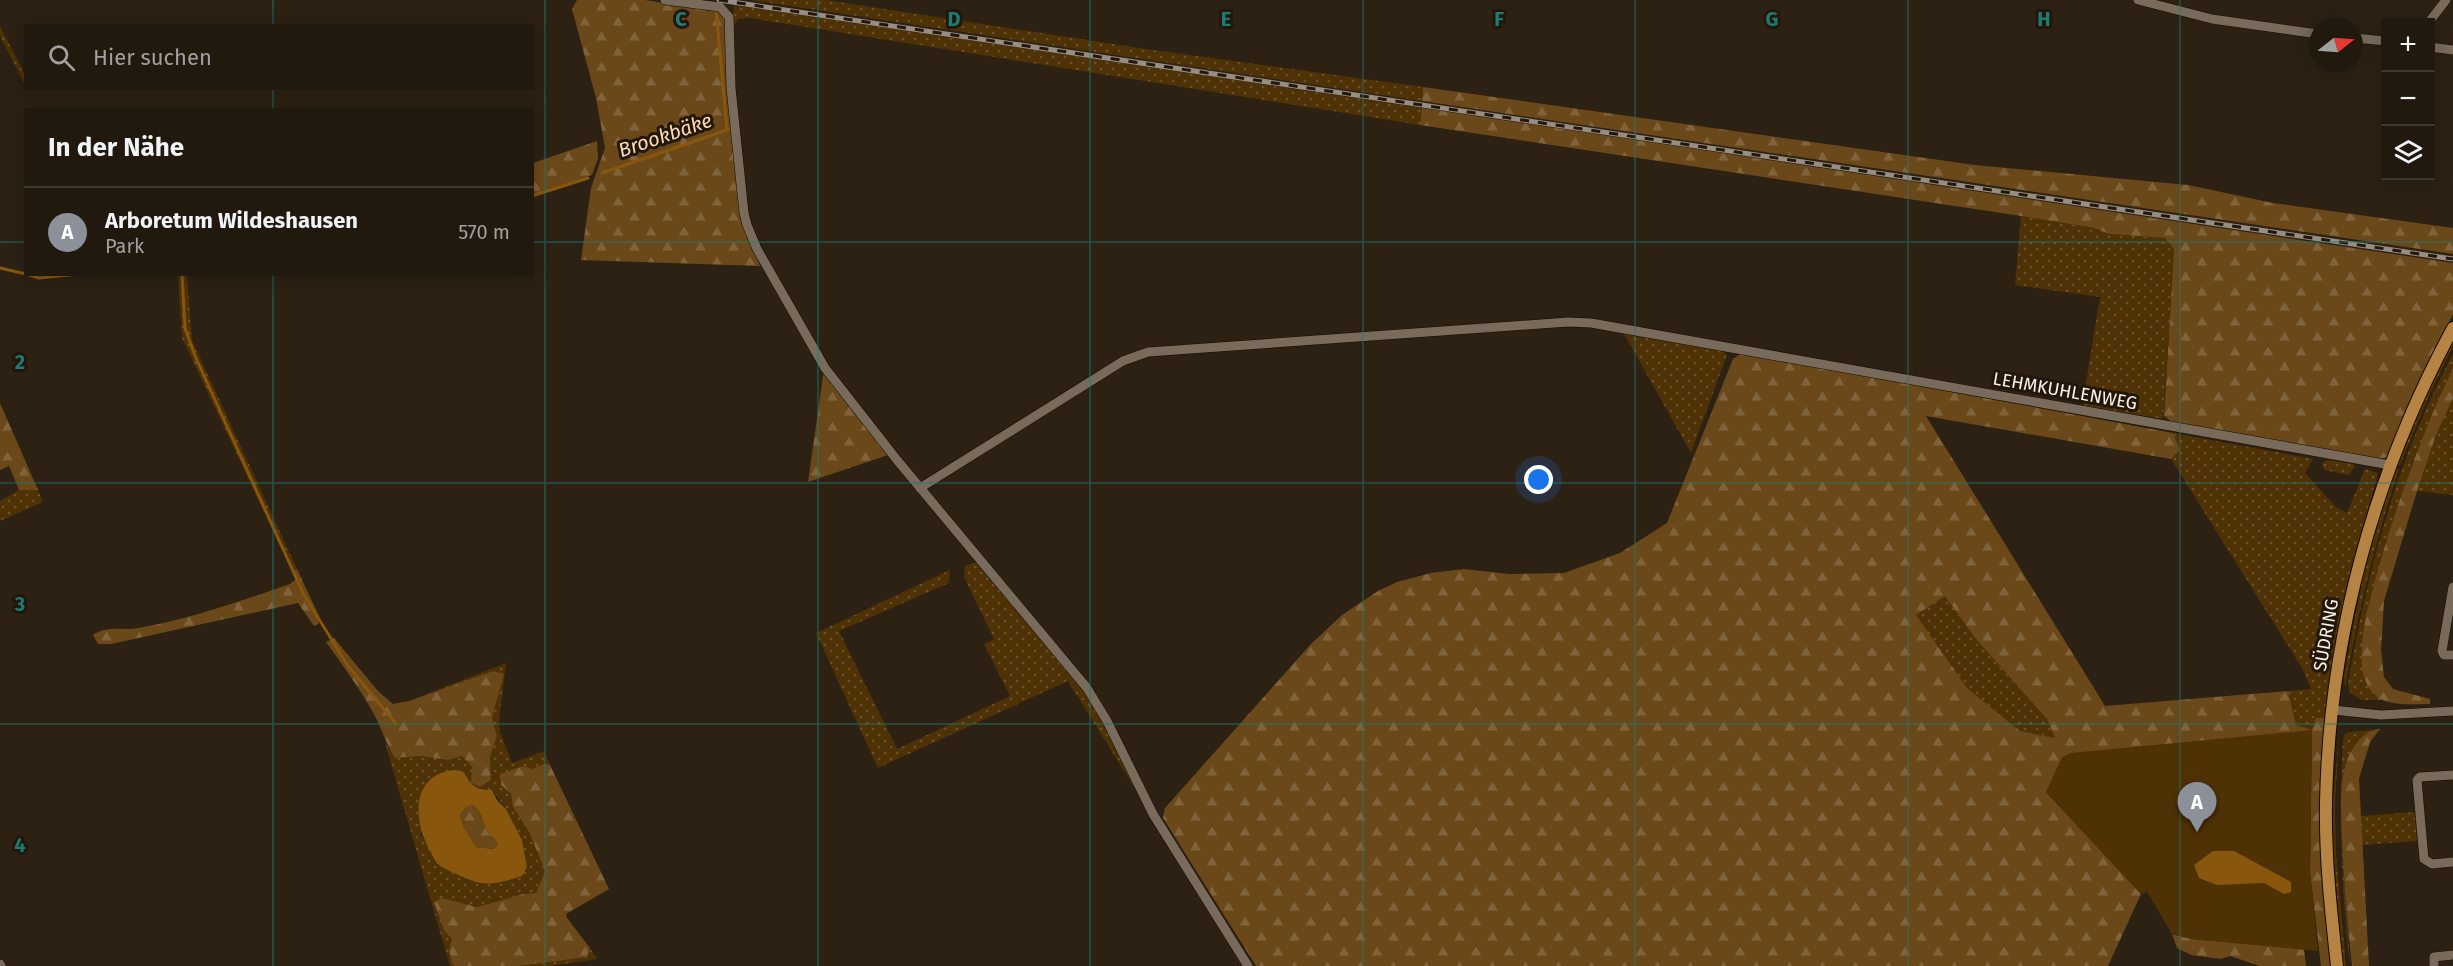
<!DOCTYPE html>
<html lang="de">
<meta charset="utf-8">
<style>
body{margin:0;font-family:"Fira Sans",sans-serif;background:#2d261c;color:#f1f3f6}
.controls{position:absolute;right:18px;top:18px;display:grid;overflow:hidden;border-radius:0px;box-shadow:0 3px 15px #0003}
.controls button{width:54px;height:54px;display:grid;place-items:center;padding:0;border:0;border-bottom:2px solid #3e382e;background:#21190e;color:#f1f3f6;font:30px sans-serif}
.compass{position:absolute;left:2309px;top:18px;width:54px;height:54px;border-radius:50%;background:#21190e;box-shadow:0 3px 15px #0003;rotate:73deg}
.you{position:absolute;left:1539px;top:480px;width:21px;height:21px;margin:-15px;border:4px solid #fff;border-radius:50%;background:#1a73e8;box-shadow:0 0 0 9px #1a73e833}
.badge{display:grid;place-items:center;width:39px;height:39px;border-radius:50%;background:#8c9099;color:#fff;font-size:20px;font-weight:700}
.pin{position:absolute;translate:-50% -50px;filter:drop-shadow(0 2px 3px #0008)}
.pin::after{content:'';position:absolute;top:32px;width:21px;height:18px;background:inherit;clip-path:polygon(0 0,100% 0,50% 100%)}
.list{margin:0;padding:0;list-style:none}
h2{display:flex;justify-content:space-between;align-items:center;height:78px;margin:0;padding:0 24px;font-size:26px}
h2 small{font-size:20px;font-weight:400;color:#a2a09e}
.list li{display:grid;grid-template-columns:39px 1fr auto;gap:18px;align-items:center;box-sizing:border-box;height:90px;padding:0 24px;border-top:2px solid #3e382e}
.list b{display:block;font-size:22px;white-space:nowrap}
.list p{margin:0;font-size:20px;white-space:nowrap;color:#a2a09e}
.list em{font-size:20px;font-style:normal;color:#a2a09e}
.icon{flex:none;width:33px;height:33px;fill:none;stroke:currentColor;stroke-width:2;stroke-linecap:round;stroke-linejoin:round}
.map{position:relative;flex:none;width:2453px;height:966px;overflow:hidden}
.search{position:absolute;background:#21190e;box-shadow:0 3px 15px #0003;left:24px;top:24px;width:510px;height:66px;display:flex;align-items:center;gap:15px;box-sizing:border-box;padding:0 21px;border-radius:0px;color:#a2a09e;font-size:22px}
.panel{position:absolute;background:#21190e;box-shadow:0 3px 15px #0003;left:24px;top:108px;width:510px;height:168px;border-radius:0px}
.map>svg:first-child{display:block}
.grass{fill:url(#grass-dots);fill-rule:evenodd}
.forest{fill:url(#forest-firs);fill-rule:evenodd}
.park{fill:#4f3106}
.water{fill:#88570d;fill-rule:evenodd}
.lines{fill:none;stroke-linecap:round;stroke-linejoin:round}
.stream{stroke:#88570d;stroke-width:3}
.minor-casing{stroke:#140a01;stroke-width:10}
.major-casing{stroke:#140a01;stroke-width:14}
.minor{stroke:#796b5b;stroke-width:9}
.major{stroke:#b58444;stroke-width:12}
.rail-casing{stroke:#978d82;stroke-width:5}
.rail{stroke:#22170a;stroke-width:3;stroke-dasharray:9;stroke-linecap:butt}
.grid{fill:none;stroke:#1b7c74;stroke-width:1.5;stroke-opacity:0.55}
.labels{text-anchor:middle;stroke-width:6;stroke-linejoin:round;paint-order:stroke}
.street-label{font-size:18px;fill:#fbf3ea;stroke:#22170a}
.water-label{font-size:20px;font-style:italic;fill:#ffdcb5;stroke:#22170a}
.grid-label{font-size:20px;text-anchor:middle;font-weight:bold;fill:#1b7c74;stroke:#22170a;stroke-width:6;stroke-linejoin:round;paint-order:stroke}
</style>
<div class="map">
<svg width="2453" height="966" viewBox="0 0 2453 966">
<defs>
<pattern id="grass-dots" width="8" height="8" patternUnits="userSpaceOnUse" patternTransform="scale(1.5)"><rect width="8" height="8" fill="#4f3106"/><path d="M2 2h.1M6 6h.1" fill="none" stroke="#694f2a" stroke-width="1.8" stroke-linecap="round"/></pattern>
<pattern id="forest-firs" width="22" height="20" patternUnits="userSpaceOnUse" patternTransform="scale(1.5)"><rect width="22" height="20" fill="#6b4819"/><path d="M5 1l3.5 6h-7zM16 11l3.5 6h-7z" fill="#81633b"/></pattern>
</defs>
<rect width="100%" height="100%" fill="#2c2113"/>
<g class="grass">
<polygon points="750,0 826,0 1146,49 1423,87 1422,101"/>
<polygon points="734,5 1422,108 1420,125 750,18 738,19 735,24 732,23"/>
<polygon points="0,26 25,75 25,85 0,36"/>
<polygon points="2021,216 2094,228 2109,234 2165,238 2174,249 2163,419 2085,406 2083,401 2100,297 2015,285"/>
<polygon points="178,275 187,275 192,340 297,569 292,571 182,338"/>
<polygon points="1623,332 1721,349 1727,355 1691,453"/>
<polygon points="2453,337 2453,346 2428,398 2400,465 2396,464"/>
<path d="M 2453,354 L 2453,368 L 2412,463 L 2370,598 L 2362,646 L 2373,694 L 2385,700 L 2362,700 L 2350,693 L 2348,684 C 2367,570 2398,456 2453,354 Z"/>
<polygon points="2453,398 2453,495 2417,491 2436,435"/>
<polygon points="2173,433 2313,459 2305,473 2336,507 2347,513 2365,469 2378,473 2350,576 2334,649 2325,718 2316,718 2312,730 2296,725 2288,691 2311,689 2302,668 2171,459 2180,450"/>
<polygon points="2328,460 2353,464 2355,467 2349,475 2324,470 2322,463"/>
<path d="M 2395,468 L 2399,469 C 2375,541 2358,613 2345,688 L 2344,677 L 2353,627 L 2368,552 Z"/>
<polygon points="19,490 38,490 43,502 0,521 0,501"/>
<polygon points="976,562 1075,678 1092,701 1147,808 1068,681 878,768 816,633 950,570 949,583 839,631 897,749 1010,696 984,644 994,639 964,577 965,566"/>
<polygon points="1945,596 1975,638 2047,719 2055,738 2020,731 1967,688 1915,615"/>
<path d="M 506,663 L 499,720 L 500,732 L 512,763 L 544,751 L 550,765 L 544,764 L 501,785 L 511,794 L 513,807 L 529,832 L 545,871 L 536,893 L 523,894 L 477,907 L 442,898 L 444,930 L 453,939 L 452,964 L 455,966 L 450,966 L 385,743 L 395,758 L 421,756 L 448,760 L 462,756 L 472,767 L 480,787 L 491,780 L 490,758 L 497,736 L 492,717 L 493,671 L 409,701 ZM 464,772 C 471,786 476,790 492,790 L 506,809 L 522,840 L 527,867 L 480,883 L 438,864 L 421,834 Z"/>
<path d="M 2372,730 L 2356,742 L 2345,768 L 2341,809 L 2350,966 C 2341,888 2339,818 2343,740 L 2345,734 L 2348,732 Z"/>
<polygon points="2339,737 2335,803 2336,853 2346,966 2342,966 2333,847 2333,802"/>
<polygon points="2415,812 2417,841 2362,845 2360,816"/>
<polygon points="590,948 597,959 550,966 519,966 587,957"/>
</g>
<g class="forest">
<polygon points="577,0 645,0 719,12 724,18 742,220 760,266 581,260 591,188 605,148 596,98 572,9"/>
<polygon points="1423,87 1975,165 2188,185 2273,203 2453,228 2453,254 1422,101"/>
<polygon points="1422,108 2453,263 2453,314 2417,390 2389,457 2379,459 2173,423 2164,416 2174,249 2165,238 2109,234 2094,228 2021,216 1420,125"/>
<polygon points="597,141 598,158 592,175 533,195 533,163"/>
<path d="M 1742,353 L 2173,433 L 2180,450 L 2171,459 L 1926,416 L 2105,706 L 2288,691 L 2296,725 L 2312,730 L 2316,718 L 2325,718 C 2315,800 2325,884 2332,966 L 2321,966 L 2310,872 L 2312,730 L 2046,792 L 2141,894 L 2108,966 L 1256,966 L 1163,818 L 1165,808 L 1310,645 L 1342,615 L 1378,591 L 1397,582 L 1431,573 L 1464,569 L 1509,574 L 1564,573 L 1620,553 L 1667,523 L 1733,359 ZM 1945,596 L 1975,638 L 2047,719 L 2055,738 L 2020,731 L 1967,688 L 1916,615 Z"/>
<path d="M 2453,368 L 2453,398 L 2436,435 L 2417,491 L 2384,601 L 2381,650 L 2384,677 L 2393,689 L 2430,699 L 2430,704 C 2413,704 2384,707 2373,693 C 2368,688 2362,675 2362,668 C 2359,631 2372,592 2382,556 C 2401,492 2424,429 2453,368 Z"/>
<polygon points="824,372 888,455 808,482 823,376"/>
<polygon points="0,403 38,490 19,490 9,466 0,470"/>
<path d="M 297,569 L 319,616 L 318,624 L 314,626 L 298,603 L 111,644 L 98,644 L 93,635 C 108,625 123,631 138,628 C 190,619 241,601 290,584 L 295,580 L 292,571 Z"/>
<path d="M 334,638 L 378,691 L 393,704 L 409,701 L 493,671 L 504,674 L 492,717 L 497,736 L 490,758 L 491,780 L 480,787 L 471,782 L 472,767 L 462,756 L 448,760 L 421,756 L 395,758 C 385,743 383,731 375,716 C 361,690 343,666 326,642 Z"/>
<path d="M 2380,729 L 2370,742 L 2359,779 L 2369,966 L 2352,966 C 2347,923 2344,880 2342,837 C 2341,815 2339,789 2345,767 C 2350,750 2361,730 2380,729 Z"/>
<polygon points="544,764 550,765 609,889 566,914 567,918 590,948 587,957 519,966 455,966 452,964 449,950 452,939 444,930 434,902 442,898 477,907 523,894 536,893 545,871 529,832 513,807 511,794 501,785 500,774 524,766 532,769"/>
<path d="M 473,805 C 481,811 482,823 488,832 C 492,837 495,838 498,844 L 495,849 L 476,847 L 463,826 L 460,815 L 466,807 Z"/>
<polygon points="2172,934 2192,939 2304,949 2306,966 2260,966 2230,956 2221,959 2191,955 2177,948"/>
</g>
<polygon class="park" points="2312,730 2310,871 2318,951 2192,939 2172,934 2147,892 2141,894 2046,792 2062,757 2071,753"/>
<g class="water">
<path d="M 454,770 L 464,772 C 471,786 476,790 492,790 L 497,800 L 506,809 L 522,840 L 527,867 L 522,876 C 509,880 495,885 481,883 C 473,882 446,870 439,865 C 435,862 432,854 429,849 C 413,819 411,775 454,770 ZM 473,805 C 482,812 482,823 488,832 C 492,837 495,838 498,844 L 494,849 L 476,847 L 463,826 L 460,815 L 466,807 Z"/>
<polygon points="2213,851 2234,851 2291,882 2291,892 2284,894 2264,883 2217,885 2199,878 2194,865"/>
</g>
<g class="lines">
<g class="stream">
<polyline points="602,173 727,130 716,10"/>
<polyline points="532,196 588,178"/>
<polyline points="0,268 26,274"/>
<polyline points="26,274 39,278 79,274"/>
<polyline points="182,274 185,328 195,356 304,595 348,666 396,724"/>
</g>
<defs>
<g id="minor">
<polyline points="665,0 720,7 729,17 731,88 744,213 747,225 757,249 825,368 897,460 1087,688 1107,721 1153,814 1248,966"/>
<polyline points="2138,0 2212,19 2318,34"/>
<polyline points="2429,22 2446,0"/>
<polyline points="2354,38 2386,41"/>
<polyline points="2430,47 2453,50"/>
<polyline points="920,488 1123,361 1148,352 1568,322 1591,323 2390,465"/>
<polyline points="2453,587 2442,651 2444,655 2453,655"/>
<polyline points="2333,710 2381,715 2453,711"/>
<polyline points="2453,775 2420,777 2417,780 2424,859 2432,864 2453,862"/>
<polyline points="0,964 1,966"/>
<polyline points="2434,966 2434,957 2453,955"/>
</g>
<path id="major" d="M 2337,966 C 2331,912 2325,857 2326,803 C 2329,637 2374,474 2453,328"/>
</defs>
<use href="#minor" class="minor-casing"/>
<use href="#major" class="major-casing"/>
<use href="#minor" class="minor"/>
<use href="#major" class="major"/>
<defs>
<polyline id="rail" points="719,0 2453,259"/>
</defs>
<use href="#rail" class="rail-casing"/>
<use href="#rail" class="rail"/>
</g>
<path class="grid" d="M 273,0 L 273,26M 545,0 L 545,966M 818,0 L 818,966M 1090,0 L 1090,966M 1363,0 L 1363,966M 1635,0 L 1635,966M 1908,0 L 1908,966M 2180,0 L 2180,966M 273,88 L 273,110M 0,242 L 26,242M 532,242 L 2453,242M 273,274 L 273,966M 0,483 L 2453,483M 0,724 L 2453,724"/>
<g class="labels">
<g class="street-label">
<text transform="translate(2065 391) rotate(10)" y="6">LEHMKUHLENWEG</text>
<text transform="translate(2326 635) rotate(-80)" y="6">SÜDRING</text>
</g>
<g class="water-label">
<text transform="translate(665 135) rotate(-19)" y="7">Brookbäke</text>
</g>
</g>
<g class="grid-label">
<text x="681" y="26">C</text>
<text x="954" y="26">D</text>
<text x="1226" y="26">E</text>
<text x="1499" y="26">F</text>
<text x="1772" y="26">G</text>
<text x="2044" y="26">H</text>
<text x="20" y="369">2</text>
<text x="20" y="611">3</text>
<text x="20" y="852">4</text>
</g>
</svg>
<div class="controls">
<button>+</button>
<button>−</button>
<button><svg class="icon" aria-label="layers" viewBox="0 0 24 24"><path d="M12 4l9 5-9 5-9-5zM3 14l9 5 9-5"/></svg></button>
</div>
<svg class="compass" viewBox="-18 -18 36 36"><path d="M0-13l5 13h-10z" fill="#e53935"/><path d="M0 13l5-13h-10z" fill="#a2a09e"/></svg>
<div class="you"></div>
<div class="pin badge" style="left:2197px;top:832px">A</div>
<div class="search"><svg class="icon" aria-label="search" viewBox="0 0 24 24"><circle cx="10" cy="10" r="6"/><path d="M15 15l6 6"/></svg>Hier suchen</div>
<section class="panel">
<h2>In der Nähe<small></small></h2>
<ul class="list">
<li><span class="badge">A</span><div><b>Arboretum Wildeshausen</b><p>Park</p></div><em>570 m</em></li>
</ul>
</section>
</div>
